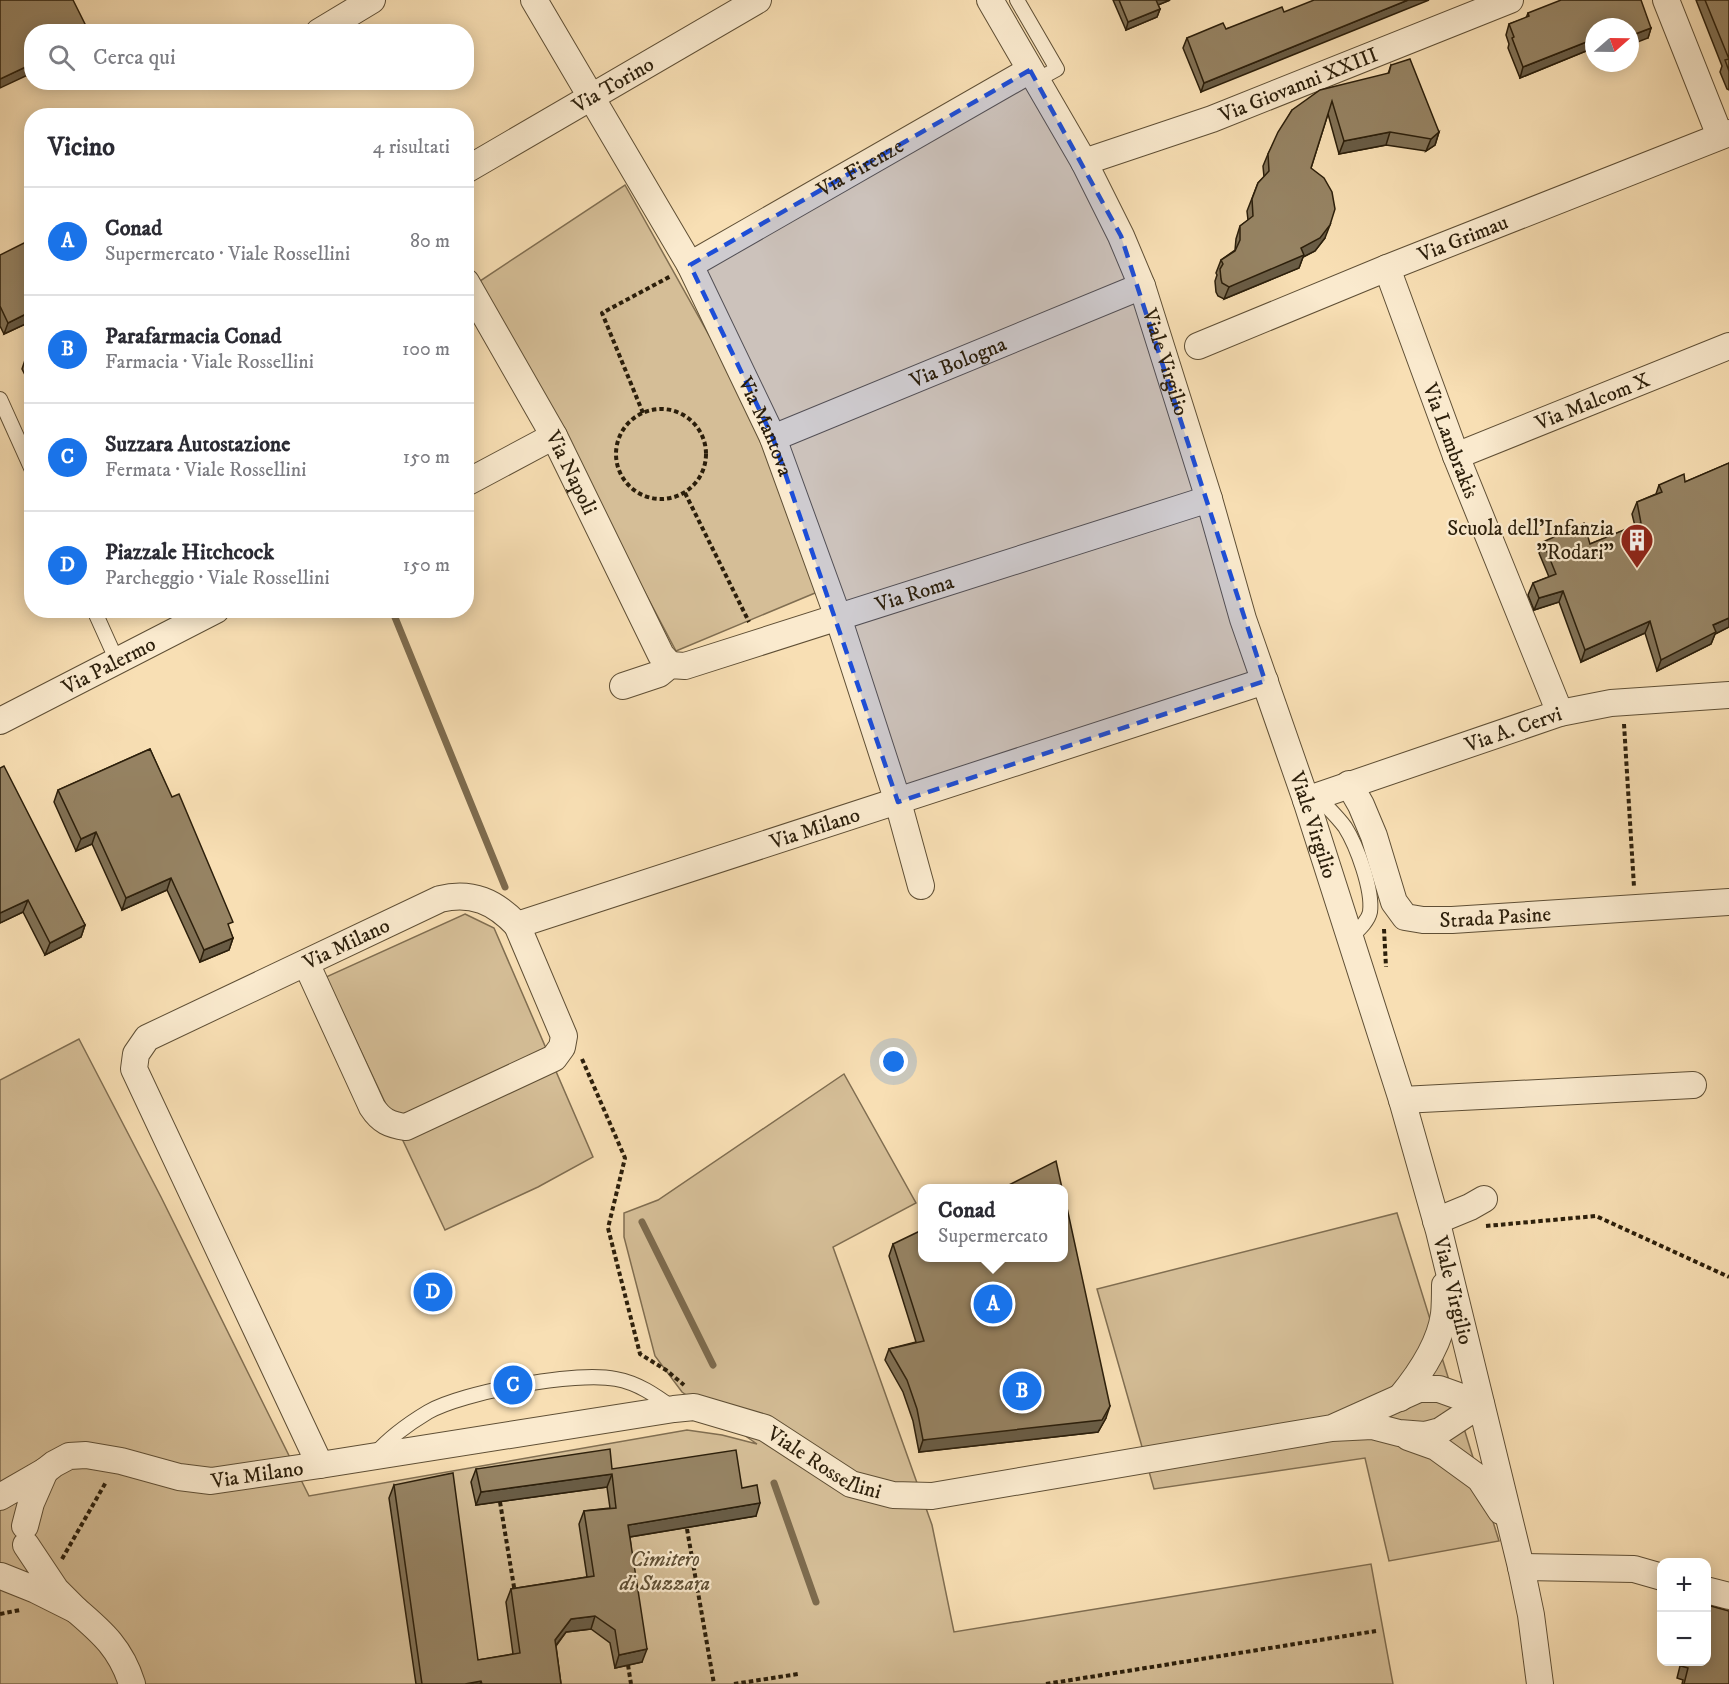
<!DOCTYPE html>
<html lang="it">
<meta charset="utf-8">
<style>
body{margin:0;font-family:"IM FELL DW Pica",serif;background:#f2f2f3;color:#2b2b33}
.controls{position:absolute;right:18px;bottom:18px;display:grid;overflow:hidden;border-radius:12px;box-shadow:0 3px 15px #0003}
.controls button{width:54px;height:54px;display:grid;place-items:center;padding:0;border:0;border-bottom:2px solid #e1e1e2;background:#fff;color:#2b2b33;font:30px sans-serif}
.compass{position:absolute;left:1585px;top:18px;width:54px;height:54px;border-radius:50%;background:#fff;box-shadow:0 3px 15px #0003;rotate:70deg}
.you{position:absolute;left:894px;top:1062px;width:21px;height:21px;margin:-15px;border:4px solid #fff;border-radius:50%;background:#1a73e8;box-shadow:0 0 0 9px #1a73e833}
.badge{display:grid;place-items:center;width:39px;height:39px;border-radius:50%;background:#1a73e8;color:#fff;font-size:20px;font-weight:700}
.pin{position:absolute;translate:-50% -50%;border:3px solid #fff;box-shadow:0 2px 6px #0006}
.popup{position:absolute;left:918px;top:1184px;width:150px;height:78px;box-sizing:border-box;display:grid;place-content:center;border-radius:12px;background:#fff;filter:drop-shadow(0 2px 4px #0005);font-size:20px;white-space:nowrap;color:#7c7c81}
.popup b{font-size:22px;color:#2b2b33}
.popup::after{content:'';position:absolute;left:50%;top:100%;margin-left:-12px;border:12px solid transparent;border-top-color:#fff}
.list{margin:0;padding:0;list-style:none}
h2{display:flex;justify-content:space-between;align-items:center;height:78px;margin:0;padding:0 24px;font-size:26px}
h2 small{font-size:20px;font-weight:400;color:#7c7c81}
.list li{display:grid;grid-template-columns:39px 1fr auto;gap:18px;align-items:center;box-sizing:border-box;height:108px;padding:0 24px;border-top:2px solid #e1e1e2}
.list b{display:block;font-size:22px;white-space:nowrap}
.list p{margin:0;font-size:20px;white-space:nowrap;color:#7c7c81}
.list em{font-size:20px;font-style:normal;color:#7c7c81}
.icon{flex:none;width:33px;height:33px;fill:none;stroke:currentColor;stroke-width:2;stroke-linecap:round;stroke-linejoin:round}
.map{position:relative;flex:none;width:1729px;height:1684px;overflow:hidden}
.search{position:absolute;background:#fff;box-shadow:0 3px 15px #0003;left:24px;top:24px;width:450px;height:66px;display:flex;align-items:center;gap:15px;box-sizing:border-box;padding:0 21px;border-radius:24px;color:#7c7c81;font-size:22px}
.panel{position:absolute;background:#fff;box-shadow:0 3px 15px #0003;left:24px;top:108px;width:450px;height:510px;border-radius:24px}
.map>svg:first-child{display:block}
.green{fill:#d5be97;stroke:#806e51;stroke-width:1.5}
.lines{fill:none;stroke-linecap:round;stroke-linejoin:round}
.stream{stroke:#7d6b4e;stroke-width:7}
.service-casing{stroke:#5f4f35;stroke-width:16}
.minor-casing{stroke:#5f4f35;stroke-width:28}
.path{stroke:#2c1f0b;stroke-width:4;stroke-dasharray:4.5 3;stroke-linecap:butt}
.service{stroke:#faeace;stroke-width:14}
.minor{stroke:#faeace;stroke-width:26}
.wall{fill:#817155;stroke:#2c1f0b;stroke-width:1.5}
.shaded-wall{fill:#695c45;stroke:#2c1f0b;stroke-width:1.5}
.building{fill:#968363;stroke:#2c1f0b;stroke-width:1.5}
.marked{fill:#1d4ed8;fill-opacity:0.2;stroke:#1d4ed8;stroke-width:4.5;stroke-dasharray:12 8;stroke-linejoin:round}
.labels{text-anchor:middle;stroke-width:4.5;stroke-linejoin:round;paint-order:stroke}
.street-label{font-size:21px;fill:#2c1f0b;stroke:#faeace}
.poi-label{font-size:21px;fill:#2c1f0b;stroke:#faeace;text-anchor:end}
.park-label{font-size:21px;font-style:italic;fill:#5f4f35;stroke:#faeace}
</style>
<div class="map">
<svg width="1729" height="1684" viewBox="0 0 1729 1684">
<rect width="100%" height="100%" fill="#f8dfb4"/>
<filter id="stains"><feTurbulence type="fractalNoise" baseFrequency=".00333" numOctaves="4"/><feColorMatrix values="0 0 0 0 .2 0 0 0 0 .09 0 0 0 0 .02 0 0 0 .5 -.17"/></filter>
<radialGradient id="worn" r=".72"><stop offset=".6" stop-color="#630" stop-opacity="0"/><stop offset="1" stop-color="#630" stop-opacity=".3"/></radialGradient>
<g class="green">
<polygon points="625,185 766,437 827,588 676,651 480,281"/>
<polygon points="465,914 494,928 593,1157 538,1187 445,1230 326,977"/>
<polygon points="79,1039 161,1197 309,1496 687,1430 722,1435 757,1444 682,1392 655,1356 624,1237 624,1213 658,1200 844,1074 916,1203 833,1247 932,1525 954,1632 1371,1564 1393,1684 0,1684 0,1080"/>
<polygon points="1397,1213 1499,1541 1389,1561 1365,1458 1154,1489 1097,1289"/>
</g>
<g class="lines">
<g class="stream">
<polyline points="392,610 505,887"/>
<polyline points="642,1222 713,1365"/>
<polyline points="774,1483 816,1602"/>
</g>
<defs>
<g id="service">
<polyline points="1017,0 1057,69 1037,80"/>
<polyline points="0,399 32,470"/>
<polyline points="94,610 117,661"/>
<path d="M 1317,796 C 1326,806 1337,816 1345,827 C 1357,846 1373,890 1370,912 C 1368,922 1357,931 1350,938"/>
<path d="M 375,1454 C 390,1437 408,1424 428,1412 C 463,1392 576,1371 616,1379 C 638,1383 655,1395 673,1408"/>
</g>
<g id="minor">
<path id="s1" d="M 534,0 L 690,265 L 773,438 L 838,617 L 898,802 L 921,886"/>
<path id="s2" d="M 990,0 L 1084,162 L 1121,236 L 1142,286 L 1209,499 L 1243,619 L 1306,800 L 1402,1100 L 1439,1231 L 1521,1567 L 1531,1615 L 1540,1684"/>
<polyline points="1666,0 1720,136"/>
<polyline points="319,32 372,0"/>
<path id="s3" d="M 1084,162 L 1212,119 L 1510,0"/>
<path id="s4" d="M 466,170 L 758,0"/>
<path id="s5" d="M 690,265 L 1030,70"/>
<path id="s6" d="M 1387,268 L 1456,456 L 1560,713"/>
<path id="s7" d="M 466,282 L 554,436 L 661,655 L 670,665"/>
<path id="s8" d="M 1198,346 L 1387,268 L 1729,133"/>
<path id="s9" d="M 773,438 L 1142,286"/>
<path id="s10" d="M 1456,456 L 1729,346"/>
<polyline points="466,483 554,436"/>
<path id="s11" d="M 623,686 L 659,674 L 670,665 L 685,666 L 1209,499"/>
<path id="s12" d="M 0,721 L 216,610"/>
<path id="s13" d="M 1349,784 L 1361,805 L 1374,836 L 1394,902 L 1405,917 L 1423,920 L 1452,920 L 1729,902"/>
<path id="s14" d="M 1306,800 L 1560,713 L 1611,703 L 1729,695"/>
<path d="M 306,963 L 372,1107 C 381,1121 390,1125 406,1127 L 554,1058 L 562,1047 L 564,1036 L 517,925"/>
<polyline points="1402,1100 1693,1085"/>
<polyline points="1436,1221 1470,1207 1484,1199"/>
<path d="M 1400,1398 C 1419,1375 1440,1345 1444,1314 C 1445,1305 1445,1295 1445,1285"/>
<polyline points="1408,1437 1436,1447 1480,1479 1501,1511"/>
<path id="s15" d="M 320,1465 L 674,1409 L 694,1407 L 765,1428 L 851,1484 L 893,1495 L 932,1496 L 1332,1428 L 1372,1426 L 1399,1433 L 1425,1435 L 1440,1431 L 1481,1404 L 1439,1389 L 1419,1389 L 1332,1428"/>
<path id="s16" d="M 45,1471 L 54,1464 L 69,1456 L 86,1455 L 121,1461 L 179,1477 L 211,1481 L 320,1465 L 134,1069 L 136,1054 L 147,1038 L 440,899 C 472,891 495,902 517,925 L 1265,681"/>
<polyline points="0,1497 45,1471 31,1503 25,1526"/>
<polyline points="1521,1567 1634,1569 1662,1577"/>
<polyline points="1,1576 36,1590 76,1610 56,1590 26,1545"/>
<polyline points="1706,1590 1729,1596"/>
<path d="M 76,1610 C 103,1633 121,1649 132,1684"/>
</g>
</defs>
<use href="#service" class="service-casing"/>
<use href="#minor" class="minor-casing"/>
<g class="path">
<circle cx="661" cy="454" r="45"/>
<polyline points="643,413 602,313 671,276"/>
<polyline points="685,493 749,622"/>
<polyline points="1624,724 1634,887"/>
<polyline points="1384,929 1386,967"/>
<polyline points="582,1059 625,1158 608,1228 640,1354 666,1370 684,1385"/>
<polyline points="1486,1226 1596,1216 1729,1277"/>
<polyline points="500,1502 515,1593"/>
<polyline points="687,1529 714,1684"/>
<polyline points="62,1559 106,1482"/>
<polyline points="0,1614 20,1610"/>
<polyline points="628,1665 631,1684"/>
<polyline points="734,1684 798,1674"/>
<polyline points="1046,1684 1376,1631"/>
</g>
<use href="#service" class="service"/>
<use href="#minor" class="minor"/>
</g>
<g class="wall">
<polygon points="1113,0 1170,0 1158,5 1160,9 1157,17 1126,30"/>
<polygon points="1696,0 1729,0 1729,90 1727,89 1720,72 1722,66"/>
<polygon points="1284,12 1201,92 1183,48 1187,38 1226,29"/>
<polygon points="1528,13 1651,28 1648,38 1594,27 1594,58 1591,49 1520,78 1508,48 1509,44 1506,35 1509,24 1526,18"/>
<polygon points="1391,65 1439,132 1435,145 1426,151 1386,145 1339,154 1328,114 1311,168 1325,238 1315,251 1303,257 1299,268 1224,299 1218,296 1216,292 1215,281 1217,275 1216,273 1221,260 1235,250 1236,239 1240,226 1248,220 1247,211 1258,183 1264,177 1263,166 1268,154 1292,110 1388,74"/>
<polygon points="0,255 32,321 4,334 0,326"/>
<polygon points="32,354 32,389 22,369 26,357"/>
<polygon points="1729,463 1729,627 1715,634 1711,644 1657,671 1645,633 1581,662 1559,602 1534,610 1528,595 1533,583 1549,577 1539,553 1543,542 1590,544 1635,526 1632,514 1637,502 1656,494 1659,485 1685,482"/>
<polygon points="150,749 233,938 229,950 200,962 167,890 122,910 92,844 76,851 54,802 58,790"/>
<polygon points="0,768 85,925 81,937 45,955 23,912 0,923"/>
<polygon points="893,1244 1106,1418 1098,1432 919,1452 913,1421 903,1392 885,1360 889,1349 916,1342 889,1256"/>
<polygon points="476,1469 612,1469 742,1488 756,1516 630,1537 642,1662 615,1668 610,1643 591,1629 566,1632 556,1646 561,1684 416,1684 389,1498 394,1485 478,1660 513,1654 506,1602 511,1589 587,1577 579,1524 584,1511 610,1508 607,1487 476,1505 471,1482"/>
<polygon points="1681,1662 1707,1662 1729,1684 1682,1684 1683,1680 1677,1678"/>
</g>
<g class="shaded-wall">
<polygon points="1155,0 1170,0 1153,7"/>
<polygon points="1408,0 1429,0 1201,92 1204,83"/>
<polygon points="1160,9 1157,17 1126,30 1128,22"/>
<polygon points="1651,28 1648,38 1630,45 1630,36"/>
<polygon points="1594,39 1591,49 1520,78 1523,67"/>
<polygon points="32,64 32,73 0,88 0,79"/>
<polygon points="1390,132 1386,145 1339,154 1344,141"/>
<polygon points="1439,132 1435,145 1426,151 1431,139"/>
<polygon points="1330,225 1325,238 1315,251 1303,257 1299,268 1224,299 1229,287 1301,248"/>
<polygon points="32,311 32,321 4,334 8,323"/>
<polygon points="1563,591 1559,602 1534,610 1539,598"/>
<polygon points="1729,618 1729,627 1715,634 1711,644 1657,671 1661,660 1713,625"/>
<polygon points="1650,621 1645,633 1581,662 1585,650"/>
<polygon points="96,832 92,844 76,851 81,839"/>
<polygon points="171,878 167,890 122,910 126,898"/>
<polygon points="28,900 23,912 0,923 0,913"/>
<polygon points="85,925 81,937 45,955 50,943"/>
<polygon points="233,938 229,950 200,962 204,950"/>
<polygon points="1110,1406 1106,1418 1098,1432 919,1452 923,1440"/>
<polygon points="612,1474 607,1487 476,1505 481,1492"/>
<polygon points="760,1503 756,1516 623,1538 628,1525"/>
<polygon points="595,1616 591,1629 566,1632 550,1653 555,1640 571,1619"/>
<polygon points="647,1649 642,1662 615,1668 619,1655"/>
<polygon points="481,1681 480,1684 465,1684"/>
</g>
<g class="building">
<polygon points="0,0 73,0 89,32 32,32 32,64 0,79"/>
<polygon points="1119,0 1156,0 1160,9 1128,22"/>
<polygon points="1314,0 1408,0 1204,83 1187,38 1223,23 1226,29 1282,7 1284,12"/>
<polygon points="1561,0 1641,0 1651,28 1630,36 1630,27 1594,27 1594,39 1523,67 1512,38 1514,37 1509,24 1529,16 1528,13"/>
<polygon points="1705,0 1729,0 1729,71 1725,60 1729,59"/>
<polygon points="1410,59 1439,132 1431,139 1390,132 1344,141 1332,101 1311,168 1324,178 1332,192 1335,209 1330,225 1320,238 1301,248 1304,255 1229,287 1222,283 1221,279 1220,269 1223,264 1221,260 1235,251 1240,240 1240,226 1253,216 1252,199 1258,183 1269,171 1268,154 1278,132 1292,110 1320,90 1389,73 1391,65"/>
<polygon points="32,239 32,311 8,323 0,306 0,255"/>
<polygon points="32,354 32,368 26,357"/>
<polygon points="1729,463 1729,618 1713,625 1716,632 1661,660 1650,621 1585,650 1563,591 1539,598 1533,583 1556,574 1543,542 1584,523 1590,544 1641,523 1637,502 1662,492 1659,485 1684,474 1685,482"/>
<polygon points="150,749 172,797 179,794 233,922 228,924 233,938 204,950 171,878 126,898 96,832 81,839 58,790"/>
<polygon points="4,766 85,925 50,943 28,900 0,913 0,768"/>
<polygon points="1056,1161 1062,1188 1003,1188"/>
<polygon points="1064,1194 1110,1406 1102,1420 923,1440 917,1409 907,1380 889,1349 924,1341 893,1244 922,1230 922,1257 1064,1257"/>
<polygon points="610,1449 612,1469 736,1450 742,1488 757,1485 760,1503 628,1525 647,1649 619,1655 615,1630 595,1616 571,1619 555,1640 561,1684 482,1684 481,1681 465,1684 422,1684 394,1485 453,1473 478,1660 520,1653 511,1589 594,1576 584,1511 616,1508 612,1474 481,1492 476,1469"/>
<polygon points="1707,1605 1729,1611 1729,1684 1684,1684 1688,1668 1681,1666 1683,1662 1707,1662"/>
</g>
<path class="marked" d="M 1030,70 L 1121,236 L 1265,681 L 898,802 L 773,438 L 690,265 Z"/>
<defs>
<symbol id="building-pin" viewBox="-11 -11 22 30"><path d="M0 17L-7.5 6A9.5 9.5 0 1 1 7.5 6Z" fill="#8f2418" stroke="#faeace"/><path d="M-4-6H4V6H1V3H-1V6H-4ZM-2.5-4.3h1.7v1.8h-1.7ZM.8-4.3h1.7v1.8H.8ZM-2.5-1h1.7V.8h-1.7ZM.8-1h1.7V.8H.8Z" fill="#fff"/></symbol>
</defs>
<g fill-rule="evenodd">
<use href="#building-pin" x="1618" y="521" width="38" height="52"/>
</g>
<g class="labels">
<g class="street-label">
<text dy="7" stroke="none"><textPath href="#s3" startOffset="228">Via Giovanni XXIII</textPath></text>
<text dy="7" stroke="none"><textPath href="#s4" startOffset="170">Via Torino</textPath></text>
<text dy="7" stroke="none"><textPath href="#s5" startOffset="196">Via Firenze</textPath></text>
<text dy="7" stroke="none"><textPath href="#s8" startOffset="286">Via Grimau</textPath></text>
<text dy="7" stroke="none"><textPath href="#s9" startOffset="200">Via Bologna</textPath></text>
<text dy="7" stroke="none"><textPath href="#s2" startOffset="404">Viale Virgilio</textPath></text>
<text dy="7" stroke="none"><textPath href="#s10" startOffset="147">Via Malcom X</textPath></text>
<text dy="7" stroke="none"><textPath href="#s1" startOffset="486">Via Mantova</textPath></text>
<text dy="7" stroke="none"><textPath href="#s6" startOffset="184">Via Lambrakis</textPath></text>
<text dy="7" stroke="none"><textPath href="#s7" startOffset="218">Via Napoli</textPath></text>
<text dy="7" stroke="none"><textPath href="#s11" startOffset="308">Via Roma</textPath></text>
<text dy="7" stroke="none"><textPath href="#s12" startOffset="122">Via Palermo</textPath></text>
<text dy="7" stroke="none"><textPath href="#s14" startOffset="219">Via A. Cervi</textPath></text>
<text dy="7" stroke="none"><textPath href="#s2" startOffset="890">Viale Virgilio</textPath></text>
<text dy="7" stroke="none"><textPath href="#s16" startOffset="1479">Via Milano</textPath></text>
<text dy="7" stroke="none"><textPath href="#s13" startOffset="236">Strada Pasine</textPath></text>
<text dy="7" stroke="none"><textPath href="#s16" startOffset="976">Via Milano</textPath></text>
<text dy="7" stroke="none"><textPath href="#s2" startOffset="1376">Viale Virgilio</textPath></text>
<text dy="7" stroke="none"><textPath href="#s15" startOffset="522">Viale Rossellini</textPath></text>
<text dy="7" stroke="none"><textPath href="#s16" startOffset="220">Via Milano</textPath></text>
</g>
<g class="poi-label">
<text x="1614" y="535">Scuola dell'Infanzia<tspan x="1614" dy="24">"Rodari"</tspan></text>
</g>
<g class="park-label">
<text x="665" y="1566">Cimitero<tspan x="665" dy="24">di Suzzara</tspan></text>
</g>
</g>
<rect width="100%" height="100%" filter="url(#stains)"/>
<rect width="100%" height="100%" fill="url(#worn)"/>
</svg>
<div class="controls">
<button>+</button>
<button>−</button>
</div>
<svg class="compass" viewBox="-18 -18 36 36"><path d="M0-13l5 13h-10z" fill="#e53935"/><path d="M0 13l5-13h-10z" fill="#7c7c81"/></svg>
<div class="you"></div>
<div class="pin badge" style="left:993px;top:1304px">A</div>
<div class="popup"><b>Conad</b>Supermercato</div>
<div class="pin badge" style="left:1022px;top:1391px">B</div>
<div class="pin badge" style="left:513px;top:1385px">C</div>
<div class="pin badge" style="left:433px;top:1292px">D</div>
<div class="search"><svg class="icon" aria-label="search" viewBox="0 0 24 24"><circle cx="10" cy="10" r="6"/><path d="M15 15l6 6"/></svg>Cerca qui</div>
<section class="panel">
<h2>Vicino<small>4 risultati</small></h2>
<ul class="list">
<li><span class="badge">A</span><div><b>Conad</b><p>Supermercato · Viale Rossellini</p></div><em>80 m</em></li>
<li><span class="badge">B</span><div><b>Parafarmacia Conad</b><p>Farmacia · Viale Rossellini</p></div><em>100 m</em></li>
<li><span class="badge">C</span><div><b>Suzzara Autostazione</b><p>Fermata · Viale Rossellini</p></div><em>150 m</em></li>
<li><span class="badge">D</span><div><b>Piazzale Hitchcock</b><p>Parcheggio · Viale Rossellini</p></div><em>150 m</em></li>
</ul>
</section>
</div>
